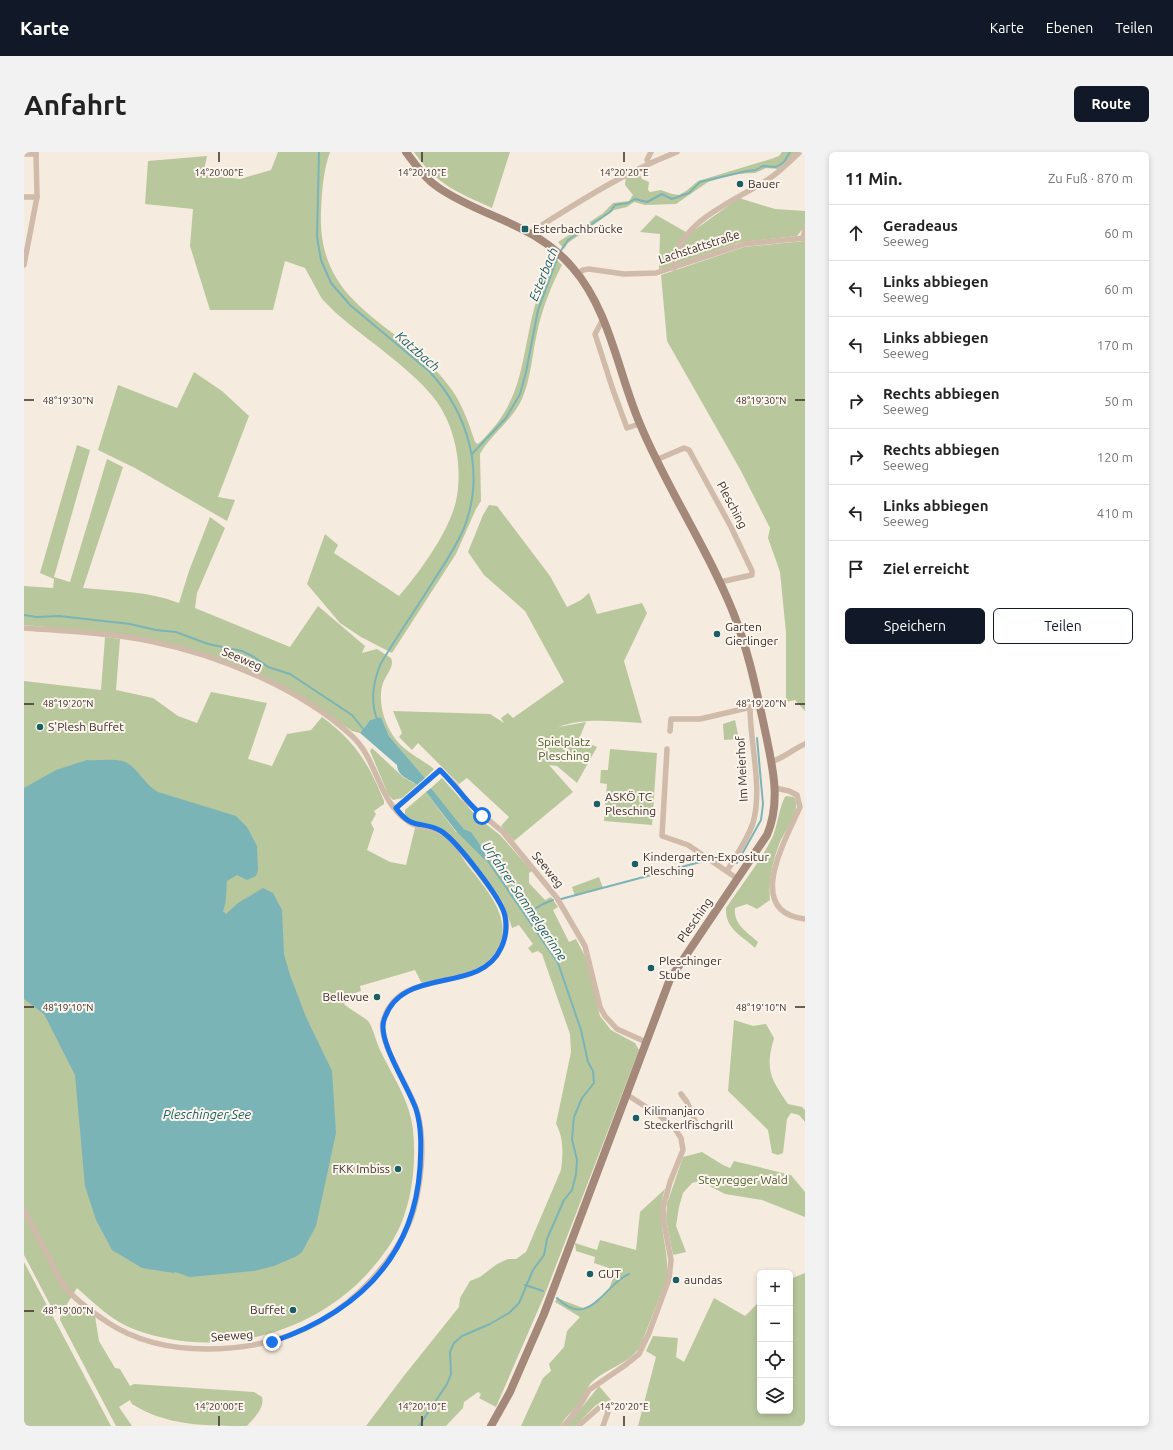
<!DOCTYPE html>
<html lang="de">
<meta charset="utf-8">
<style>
body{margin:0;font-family:Ubuntu,sans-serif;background:#f2f2f2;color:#222}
.controls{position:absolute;right:12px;bottom:12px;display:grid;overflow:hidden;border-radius:6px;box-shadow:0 2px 6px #0003}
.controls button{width:36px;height:36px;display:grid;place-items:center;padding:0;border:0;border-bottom:1px solid #e0e0e0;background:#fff;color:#222;font:20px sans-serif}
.stop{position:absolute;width:12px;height:12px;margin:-9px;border:3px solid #1a73e8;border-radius:50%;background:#fff}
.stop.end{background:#1a73e8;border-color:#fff;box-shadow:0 1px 4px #0008}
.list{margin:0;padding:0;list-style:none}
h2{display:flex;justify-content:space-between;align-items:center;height:52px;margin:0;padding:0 16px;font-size:17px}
h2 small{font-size:13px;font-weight:400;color:#767676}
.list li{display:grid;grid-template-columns:26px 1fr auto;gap:12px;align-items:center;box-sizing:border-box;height:56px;padding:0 16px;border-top:1px solid #e0e0e0}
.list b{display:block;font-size:15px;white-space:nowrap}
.list p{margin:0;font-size:13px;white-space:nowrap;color:#767676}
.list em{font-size:13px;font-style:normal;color:#767676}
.actions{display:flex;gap:8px;padding:12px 16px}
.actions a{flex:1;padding:9px 0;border:1px solid #111827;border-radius:6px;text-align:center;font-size:14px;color:#111827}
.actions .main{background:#111827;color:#fff}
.icon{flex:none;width:22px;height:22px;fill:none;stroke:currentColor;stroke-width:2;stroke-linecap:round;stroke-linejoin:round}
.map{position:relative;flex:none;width:781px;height:1274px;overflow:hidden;border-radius:6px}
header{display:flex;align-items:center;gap:24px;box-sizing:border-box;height:56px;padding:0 20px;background:#111827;color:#fff}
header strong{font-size:19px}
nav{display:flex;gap:22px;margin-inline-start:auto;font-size:14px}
.intro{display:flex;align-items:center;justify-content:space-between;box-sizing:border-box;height:96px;padding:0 24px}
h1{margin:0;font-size:28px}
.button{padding:10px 18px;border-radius:6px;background:#111827;color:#fff;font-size:14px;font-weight:700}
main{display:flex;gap:24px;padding:0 24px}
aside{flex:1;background:#fff;border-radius:6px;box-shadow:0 2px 6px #0003}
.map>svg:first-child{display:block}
.green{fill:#b9c79d}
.water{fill:#7bb4b6}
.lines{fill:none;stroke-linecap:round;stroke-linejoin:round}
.stream{stroke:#7bb4b6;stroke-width:2}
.street{stroke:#d0baa9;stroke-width:5.5}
.secondary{stroke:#a4897a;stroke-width:8}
.route{stroke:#1a73e8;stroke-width:5}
.ticks{fill:none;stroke:#3c2f2a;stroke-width:1.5}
.poi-dot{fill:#1a5f63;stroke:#fcf5ed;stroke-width:1.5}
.labels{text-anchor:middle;stroke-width:4;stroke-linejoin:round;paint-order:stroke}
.poi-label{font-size:12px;fill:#3c2f2a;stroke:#fcf5ed;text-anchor:start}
.street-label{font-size:12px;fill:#3c2f2a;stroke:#fcf5ed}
.park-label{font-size:12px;fill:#4b5e2a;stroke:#fcf5ed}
.water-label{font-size:13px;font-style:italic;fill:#1a5f63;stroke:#fcf5ed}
.ticks-label{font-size:10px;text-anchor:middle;fill:#3c2f2a;stroke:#fcf5ed;stroke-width:4;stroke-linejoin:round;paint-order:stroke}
</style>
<header>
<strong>Karte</strong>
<nav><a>Karte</a><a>Ebenen</a><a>Teilen</a></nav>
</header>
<div class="intro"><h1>Anfahrt</h1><a class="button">Route</a></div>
<main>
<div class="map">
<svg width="781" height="1274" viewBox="0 0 781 1274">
<rect width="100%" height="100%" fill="#f6ebdf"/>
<g class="green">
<path d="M 254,0 L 306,0 C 299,20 298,39 297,60 C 293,160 381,170 428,238 C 439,254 445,272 451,290 L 454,292 C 497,252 496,218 508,165 C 513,144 521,124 529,104 L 538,113 C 527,134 518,157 513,181 C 508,203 507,226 498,247 C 488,269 467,282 456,302 L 457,349 L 452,357 L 432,402 L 368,501 L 337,485 L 316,471 L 283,432 L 301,382 L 314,393 L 310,401 L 375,444 C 395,421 425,380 432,349 C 439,317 432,277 413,250 C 389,217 342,188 311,160 L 298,147 L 281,116 L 261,109 L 249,158 L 186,158 L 166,94 L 169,57 L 121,52 L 124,9 L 183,4 L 179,23 L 216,27 L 247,18 Z"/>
<path d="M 390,0 L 486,0 L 468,56 C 433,40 413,33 390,0 Z"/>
<polygon points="758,0 773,0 754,17 742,16 731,21 710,22 684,30 652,52 621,53 610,50 603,55 590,58 544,91 540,97 534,90 578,62 589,51 605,49 609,43 601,33 602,25 614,19 618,27 625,30 624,38 626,40 637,38 648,42 655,43 662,39 674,29 747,7 755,4"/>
<polygon points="715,46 751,57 781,59 781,74 773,84 717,90 653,112 652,108 662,84"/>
<polygon points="632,63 662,80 653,95 648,113 646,115 635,117 636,82 616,80"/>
<polygon points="781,89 781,559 771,548 762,550 762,481 756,420 744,386 746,376 717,319 643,189 637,123 720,95"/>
<polygon points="170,220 198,239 225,264 194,345 211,348 203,369 111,316 74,298 94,233 153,256"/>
<path d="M 53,293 L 66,298 L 30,425 L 46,430 L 83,307 L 99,315 L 59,436 C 91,439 124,439 155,451 L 165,419 L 186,365 L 201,376 L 173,441 L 171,456 L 266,495 L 294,454 L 341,494 L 338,501 L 353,497 L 367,506 C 371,514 362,523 359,531 C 352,552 363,582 380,596 C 389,604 400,609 410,617 L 401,626 L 365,584 L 357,565 L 346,568 L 336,581 L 328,579 L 293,555 L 228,519 L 198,507 L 174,499 L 79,480 L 0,473 L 0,434 L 29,436 L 30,427 L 16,421 Z"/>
<path d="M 465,353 L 473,354 L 526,424 L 543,455 L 557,448 L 565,441 L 573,462 L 618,451 L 623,461 L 600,509 L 618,571 C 588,570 564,565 534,575 L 562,570 L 555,587 L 573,595 L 553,631 L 533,614 L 525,613 L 549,640 L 490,689 L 477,674 L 485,665 L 443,626 L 435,632 L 394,591 L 388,598 L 375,585 L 378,581 L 369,559 L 466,562 L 480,571 L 477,566 L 484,561 L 489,566 L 540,530 L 501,459 L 460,423 L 444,400 L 459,363 Z"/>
<path d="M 81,485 L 96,487 L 92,538 L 129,546 L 154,564 L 173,571 L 187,540 L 243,551 L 224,607 L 248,614 L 263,582 L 287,578 L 298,565 C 331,589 345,612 360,649 L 360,652 L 350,659 L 352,662 L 347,671 L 350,677 L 343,698 L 366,710 L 382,713 L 391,676 C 402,678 414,679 423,686 C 432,693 438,706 445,715 C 463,738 493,771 471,801 C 457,822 424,825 400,831 L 397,830 L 391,818 L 336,834 L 337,839 L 325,843 L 320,852 C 325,857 343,867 345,870 C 350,879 352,890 357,900 C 369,925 386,949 389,978 C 392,1009 389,1043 377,1072 C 369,1091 357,1106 344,1121 C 286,1184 192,1207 112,1178 C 89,1170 70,1151 53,1136 L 40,1157 L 30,1160 L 0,1103 L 0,529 L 77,538 Z"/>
<polygon points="711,568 715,587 700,588 699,572"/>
<polygon points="348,596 379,625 393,633 378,646 369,648 364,642 346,599"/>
<polygon points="586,597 633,601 628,673 580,669 583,632 576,631 577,618 584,618"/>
<path d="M 418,626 L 453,665 L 476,683 L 508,719 L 505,721 L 505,731 L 521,748 L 527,745 L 534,755 L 529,758 L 545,790 L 552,787 L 562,806 L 576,864 L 587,878 L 611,891 L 615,898 L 521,1142 L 472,1255 L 455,1246 L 457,1242 L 454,1240 L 440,1250 L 439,1256 L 422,1274 L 342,1274 L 379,1225 L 435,1155 L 436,1146 L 446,1129 L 456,1125 L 473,1112 L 484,1107 L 492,1107 L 502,1100 L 537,1018 C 539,1003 540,986 532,972 L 547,900 L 546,882 L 518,802 L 514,799 L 508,801 L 504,796 L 509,792 L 495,773 L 488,776 L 479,750 L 435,693 L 416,676 L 389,670 L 381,663 L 381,658 L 402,640 L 432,680 L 447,680 C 432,676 416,648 407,636 Z"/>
<path d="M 762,644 L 770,645 C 778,660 762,676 756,690 C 749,708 744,729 746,748 L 733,757 L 723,752 L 711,756 C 709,772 723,780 734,790 L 731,796 C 717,783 701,777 702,756 C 717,733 737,709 749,684 C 753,675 757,648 762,644 Z"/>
<polygon points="575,725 579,736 551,744 548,735"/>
<path d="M 710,868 L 729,874 L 742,872 L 750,886 C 741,917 746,926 764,952 L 778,955 L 781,958 L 781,970 L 775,963 L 767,961 L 763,967 L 759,1001 L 754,1003 L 748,1001 L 744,978 L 704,939 Z"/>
<polygon points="678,1000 699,1013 706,1016 710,1009 767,1023 781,1040 781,1065 738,1048 701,1042 676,1029 668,1031 659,1041 655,1055 652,1074 662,1100 649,1103 642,1067 643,1052 659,1005"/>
<path d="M 641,1037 C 630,1069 646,1094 643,1126 L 616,1195 C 604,1212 584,1216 569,1229 C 561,1236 559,1247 552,1255 C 547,1261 540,1266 537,1274 L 497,1274 L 519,1226 L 527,1219 L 525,1212 L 540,1195 L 543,1179 L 556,1165 L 531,1150 L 533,1146 L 559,1156 C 581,1148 586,1140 591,1118 L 570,1111 L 571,1105 L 552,1099 L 551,1091 L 573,1098 L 576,1088 L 612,1098 L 616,1060 Z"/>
<polygon points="0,1110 87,1274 0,1274"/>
<polygon points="781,1121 781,1274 614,1274 632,1205 622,1199 629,1184 654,1186 652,1205 660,1210 690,1146 721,1164 736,1149 736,1259 766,1259 766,1127"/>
<path d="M 50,1158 L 62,1158 L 71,1164 L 75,1189 L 91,1216 L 96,1217 L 106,1234 L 110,1232 L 230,1240 L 238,1245 C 241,1256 230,1266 223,1274 C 183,1274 142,1274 108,1252 L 106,1248 L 95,1255 L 108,1274 L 92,1274 L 36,1168 L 37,1163 Z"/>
<polygon points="575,1234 587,1248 572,1253 551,1274 543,1274"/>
</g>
<g class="water">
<path d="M 357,565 L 365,584 L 401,626 L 393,633 C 384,626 374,625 373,613 L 336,581 L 346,568 Z"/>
<path d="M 63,608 C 75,609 90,606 101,610 C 112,614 121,633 134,640 L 212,664 L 223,675 L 233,694 L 234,718 L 232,724 L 223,728 L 213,723 L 203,729 C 202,739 203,750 199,759 L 202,762 L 214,751 L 239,736 L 249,741 L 258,758 L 260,802 L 266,823 L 282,865 L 308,919 L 312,981 L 292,1074 L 278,1100 L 273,1104 L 250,1114 L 230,1119 L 166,1125 L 151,1120 L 150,1121 L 118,1116 L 88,1098 L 72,1068 L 61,1034 L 51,923 L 20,862 L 0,847 L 0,636 L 32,618 Z"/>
<polygon points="407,636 433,669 440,677 447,680 466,707 461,708 432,679 402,640"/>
</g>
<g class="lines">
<g class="stream">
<path d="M 295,0 L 293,85 L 297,108 L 307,131 L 326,153 L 405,219 C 444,261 462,320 440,376 C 432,395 421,411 410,428 C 392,457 373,484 356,513 C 349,531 346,549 353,567"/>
<polyline points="536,100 544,88 586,60 591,53 604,51 611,47 623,50 638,42 648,47 665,41 676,30 723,19 732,18 739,14 752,15 760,10 766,0"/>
<polyline points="448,302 482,266 496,242 502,220 514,158 534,104"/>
<polyline points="0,463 12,465 35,464 106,472 132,478 152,480 184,492 218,499 230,505 244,515 266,522 328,563 340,578"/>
<polyline points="713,711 737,668 739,652 733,586"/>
<polyline points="537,747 680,709"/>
<polyline points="502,762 519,752 529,748"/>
<polyline points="501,1133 519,1139"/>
<path d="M 533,1146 C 566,1179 581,1131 605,1122"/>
<polyline points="395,1274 423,1232 427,1222 426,1200 430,1191 438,1184 466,1172 485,1161 495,1151 509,1118 520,1103 523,1087 540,1048 548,1038 552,1022 553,1008 548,987 550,965 558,946 570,931 569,919 564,910 557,878 534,811 462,706"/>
</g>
<g class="street">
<polyline points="0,2 12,2"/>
<polyline points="625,11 623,8 627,0"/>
<polyline points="0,45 13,45"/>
<path d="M 510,82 L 518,73 C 564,44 602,20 653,0"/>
<polyline points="779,86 781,77"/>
<polyline points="0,113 13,45 12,0"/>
<path d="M 650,116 C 651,69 713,49 746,26 C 757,19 766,9 776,0"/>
<polyline points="554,122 559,118 565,117 600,122 632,121 720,92 781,86"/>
<polyline points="579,167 571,182 589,238 603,276 615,272"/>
<polyline points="632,308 660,296 665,298 707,375 728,419 728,423 696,430"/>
<path d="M 0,476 C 42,479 85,481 126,489 C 195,503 276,536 328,584 C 354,608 354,650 385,670 C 395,677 409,674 420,681 C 432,690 474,744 479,757 C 483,766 483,778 480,787 C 466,847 374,809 359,870 C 354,890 386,936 393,959 C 401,986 398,1022 392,1049 C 386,1078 369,1104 349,1126 C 305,1175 248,1197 183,1197 C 148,1197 113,1190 83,1170 C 70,1161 53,1150 43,1137 C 36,1130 32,1120 28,1111 C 19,1094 9,1076 0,1058"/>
<polyline points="646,579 647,567 676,567 736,553"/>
<polyline points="643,597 638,684 664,693 714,727"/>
<path d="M 747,610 C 760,606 769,597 781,592"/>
<path d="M 751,636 L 765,639 L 773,643 L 776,655 C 762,687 719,760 781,767"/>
<polyline points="372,656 416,618 432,634 443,650 479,680 533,746 561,794 576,855 581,864 593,877 622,890"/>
<path d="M 703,719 C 712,704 723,688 729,671 C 739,635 726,593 726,555"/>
<polyline points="657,942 663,950 672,971"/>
<polyline points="540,1274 555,1255 565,1238 600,1214 615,1202 625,1181 645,1127 647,1108 640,1071 639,1056 646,1030 659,998 657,986 651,977 636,964 602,942"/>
<polyline points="554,1274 577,1254 581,1254 584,1260 579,1274"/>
</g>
<path class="secondary" d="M 382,0 C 392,13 401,27 415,36 C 461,67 509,70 548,115 C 586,158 594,221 616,272 C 643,337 683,395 709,460 C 725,500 733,541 742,583 C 749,617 757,650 743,683 L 646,827 L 520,1162 L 486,1240 L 467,1274"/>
</g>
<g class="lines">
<path class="route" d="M 248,1190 C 331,1161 390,1107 396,1015 C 397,996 398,976 392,957 C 384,934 353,888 360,868 C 378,812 455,844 477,796 C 482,786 483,775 481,764 C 478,747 432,688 417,679 C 398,668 388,679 372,656 L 416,618 C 431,633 443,650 458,664"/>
</g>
<path class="ticks" d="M 195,0 L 195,10M 398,0 L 398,10M 600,0 L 600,10M 0,248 L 10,248M 771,248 L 781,248M 0,552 L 10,552M 771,552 L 781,552M 0,855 L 10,855M 771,855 L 781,855M 0,1159 L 10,1159M 195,1264 L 195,1274M 398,1264 L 398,1274M 600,1264 L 600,1274"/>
<g class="poi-dot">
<circle cx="716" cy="32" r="4"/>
<rect x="497" y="73" width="8" height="8" rx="2"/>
<circle cx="693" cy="482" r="4"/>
<circle cx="16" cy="575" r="4"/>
<circle cx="573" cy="652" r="4"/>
<circle cx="611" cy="712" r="4"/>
<circle cx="627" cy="816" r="4"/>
<circle cx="353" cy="845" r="4"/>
<circle cx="612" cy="966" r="4"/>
<circle cx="374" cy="1017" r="4"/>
<circle cx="566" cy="1122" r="4"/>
<circle cx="652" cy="1128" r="4"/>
<circle cx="269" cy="1158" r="4"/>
</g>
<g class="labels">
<g class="poi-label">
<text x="724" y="36">Bauer</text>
<text x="509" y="81">Esterbachbrücke</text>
<text x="701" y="479">Garten<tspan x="701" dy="14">Gierlinger</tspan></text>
<text x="24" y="579">S'Plesh Buffet</text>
<text x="581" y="649">ASKÖ TC<tspan x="581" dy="14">Plesching</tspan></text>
<text x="619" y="709">Kindergarten-Expositur<tspan x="619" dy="14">Plesching</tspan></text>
<text x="635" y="813">Pleschinger<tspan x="635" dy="14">Stube</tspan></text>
<text x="345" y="849" text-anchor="end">Bellevue</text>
<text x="620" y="963">Kilimanjaro<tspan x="620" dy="14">Steckerlfischgrill</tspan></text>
<text x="366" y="1021" text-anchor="end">FKK Imbiss</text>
<text x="574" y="1126">GUT</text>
<text x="660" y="1132">aundas</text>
<text x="261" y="1162" text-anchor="end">Buffet</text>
</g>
<g class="street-label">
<text transform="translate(675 95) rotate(-18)" y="4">Lachstattstraße</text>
<text transform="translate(708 353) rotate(62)" y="4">Plesching</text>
<text transform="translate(218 507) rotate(23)" y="4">Seeweg</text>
<text transform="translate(718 617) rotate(-93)" y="4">Im Meierhof</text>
<text transform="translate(524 718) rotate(51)" y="4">Seeweg</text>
<text transform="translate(671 768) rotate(-55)" y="4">Plesching</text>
<text transform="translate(208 1184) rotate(-4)" y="4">Seeweg</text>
</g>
<g class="park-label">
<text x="540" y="594">Spielplatz<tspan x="540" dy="14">Plesching</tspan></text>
<text x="719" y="1032">Steyregger Wald</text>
</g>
<g class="water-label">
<text transform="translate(519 122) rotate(-68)" y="5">Esterbach</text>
<text transform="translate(394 199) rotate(41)" y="5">Katzbach</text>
<text transform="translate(501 749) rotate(56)" y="5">Urfahrer Sammelgerinne</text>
<text x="183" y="967">Pleschinger See</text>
</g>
</g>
<g class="ticks-label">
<text x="195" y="24">14°20'00"E</text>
<text x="398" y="24">14°20'10"E</text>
<text x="600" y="24">14°20'20"E</text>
<text x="44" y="252">48°19'30"N</text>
<text x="737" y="252">48°19'30"N</text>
<text x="44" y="555">48°19'20"N</text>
<text x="737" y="555">48°19'20"N</text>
<text x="44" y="859">48°19'10"N</text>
<text x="737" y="859">48°19'10"N</text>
<text x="44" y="1162">48°19'00"N</text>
<text x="195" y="1258">14°20'00"E</text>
<text x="398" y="1258">14°20'10"E</text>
<text x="600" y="1258">14°20'20"E</text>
</g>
</svg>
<div class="controls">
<button>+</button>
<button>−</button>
<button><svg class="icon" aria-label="locate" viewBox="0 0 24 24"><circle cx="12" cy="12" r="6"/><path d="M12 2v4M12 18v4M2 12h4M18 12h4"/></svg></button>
<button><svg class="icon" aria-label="layers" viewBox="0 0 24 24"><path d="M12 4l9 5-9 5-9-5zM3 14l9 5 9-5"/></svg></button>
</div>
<div class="stop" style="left:458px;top:664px"></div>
<div class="stop end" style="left:248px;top:1190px"></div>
</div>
<aside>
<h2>11 Min.<small>Zu Fuß · 870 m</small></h2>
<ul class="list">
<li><svg class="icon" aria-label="ahead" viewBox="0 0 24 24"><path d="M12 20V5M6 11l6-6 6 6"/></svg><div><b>Geradeaus</b><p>Seeweg</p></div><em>60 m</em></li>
<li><svg class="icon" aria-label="left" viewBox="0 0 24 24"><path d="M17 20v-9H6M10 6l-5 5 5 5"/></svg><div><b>Links abbiegen</b><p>Seeweg</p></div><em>60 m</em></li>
<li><svg class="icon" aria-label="left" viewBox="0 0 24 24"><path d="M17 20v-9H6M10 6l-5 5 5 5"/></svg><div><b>Links abbiegen</b><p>Seeweg</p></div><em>170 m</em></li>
<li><svg class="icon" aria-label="right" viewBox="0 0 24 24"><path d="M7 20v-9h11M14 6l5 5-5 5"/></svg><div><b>Rechts abbiegen</b><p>Seeweg</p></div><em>50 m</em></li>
<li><svg class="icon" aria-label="right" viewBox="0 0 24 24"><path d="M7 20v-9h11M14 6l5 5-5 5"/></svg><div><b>Rechts abbiegen</b><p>Seeweg</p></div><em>120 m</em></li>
<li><svg class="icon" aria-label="left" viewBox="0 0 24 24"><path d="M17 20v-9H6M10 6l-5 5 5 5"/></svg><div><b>Links abbiegen</b><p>Seeweg</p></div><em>410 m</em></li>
<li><svg class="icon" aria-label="arrive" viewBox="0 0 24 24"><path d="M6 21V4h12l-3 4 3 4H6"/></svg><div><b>Ziel erreicht</b></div></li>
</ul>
<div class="actions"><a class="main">Speichern</a><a>Teilen</a></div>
</aside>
</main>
